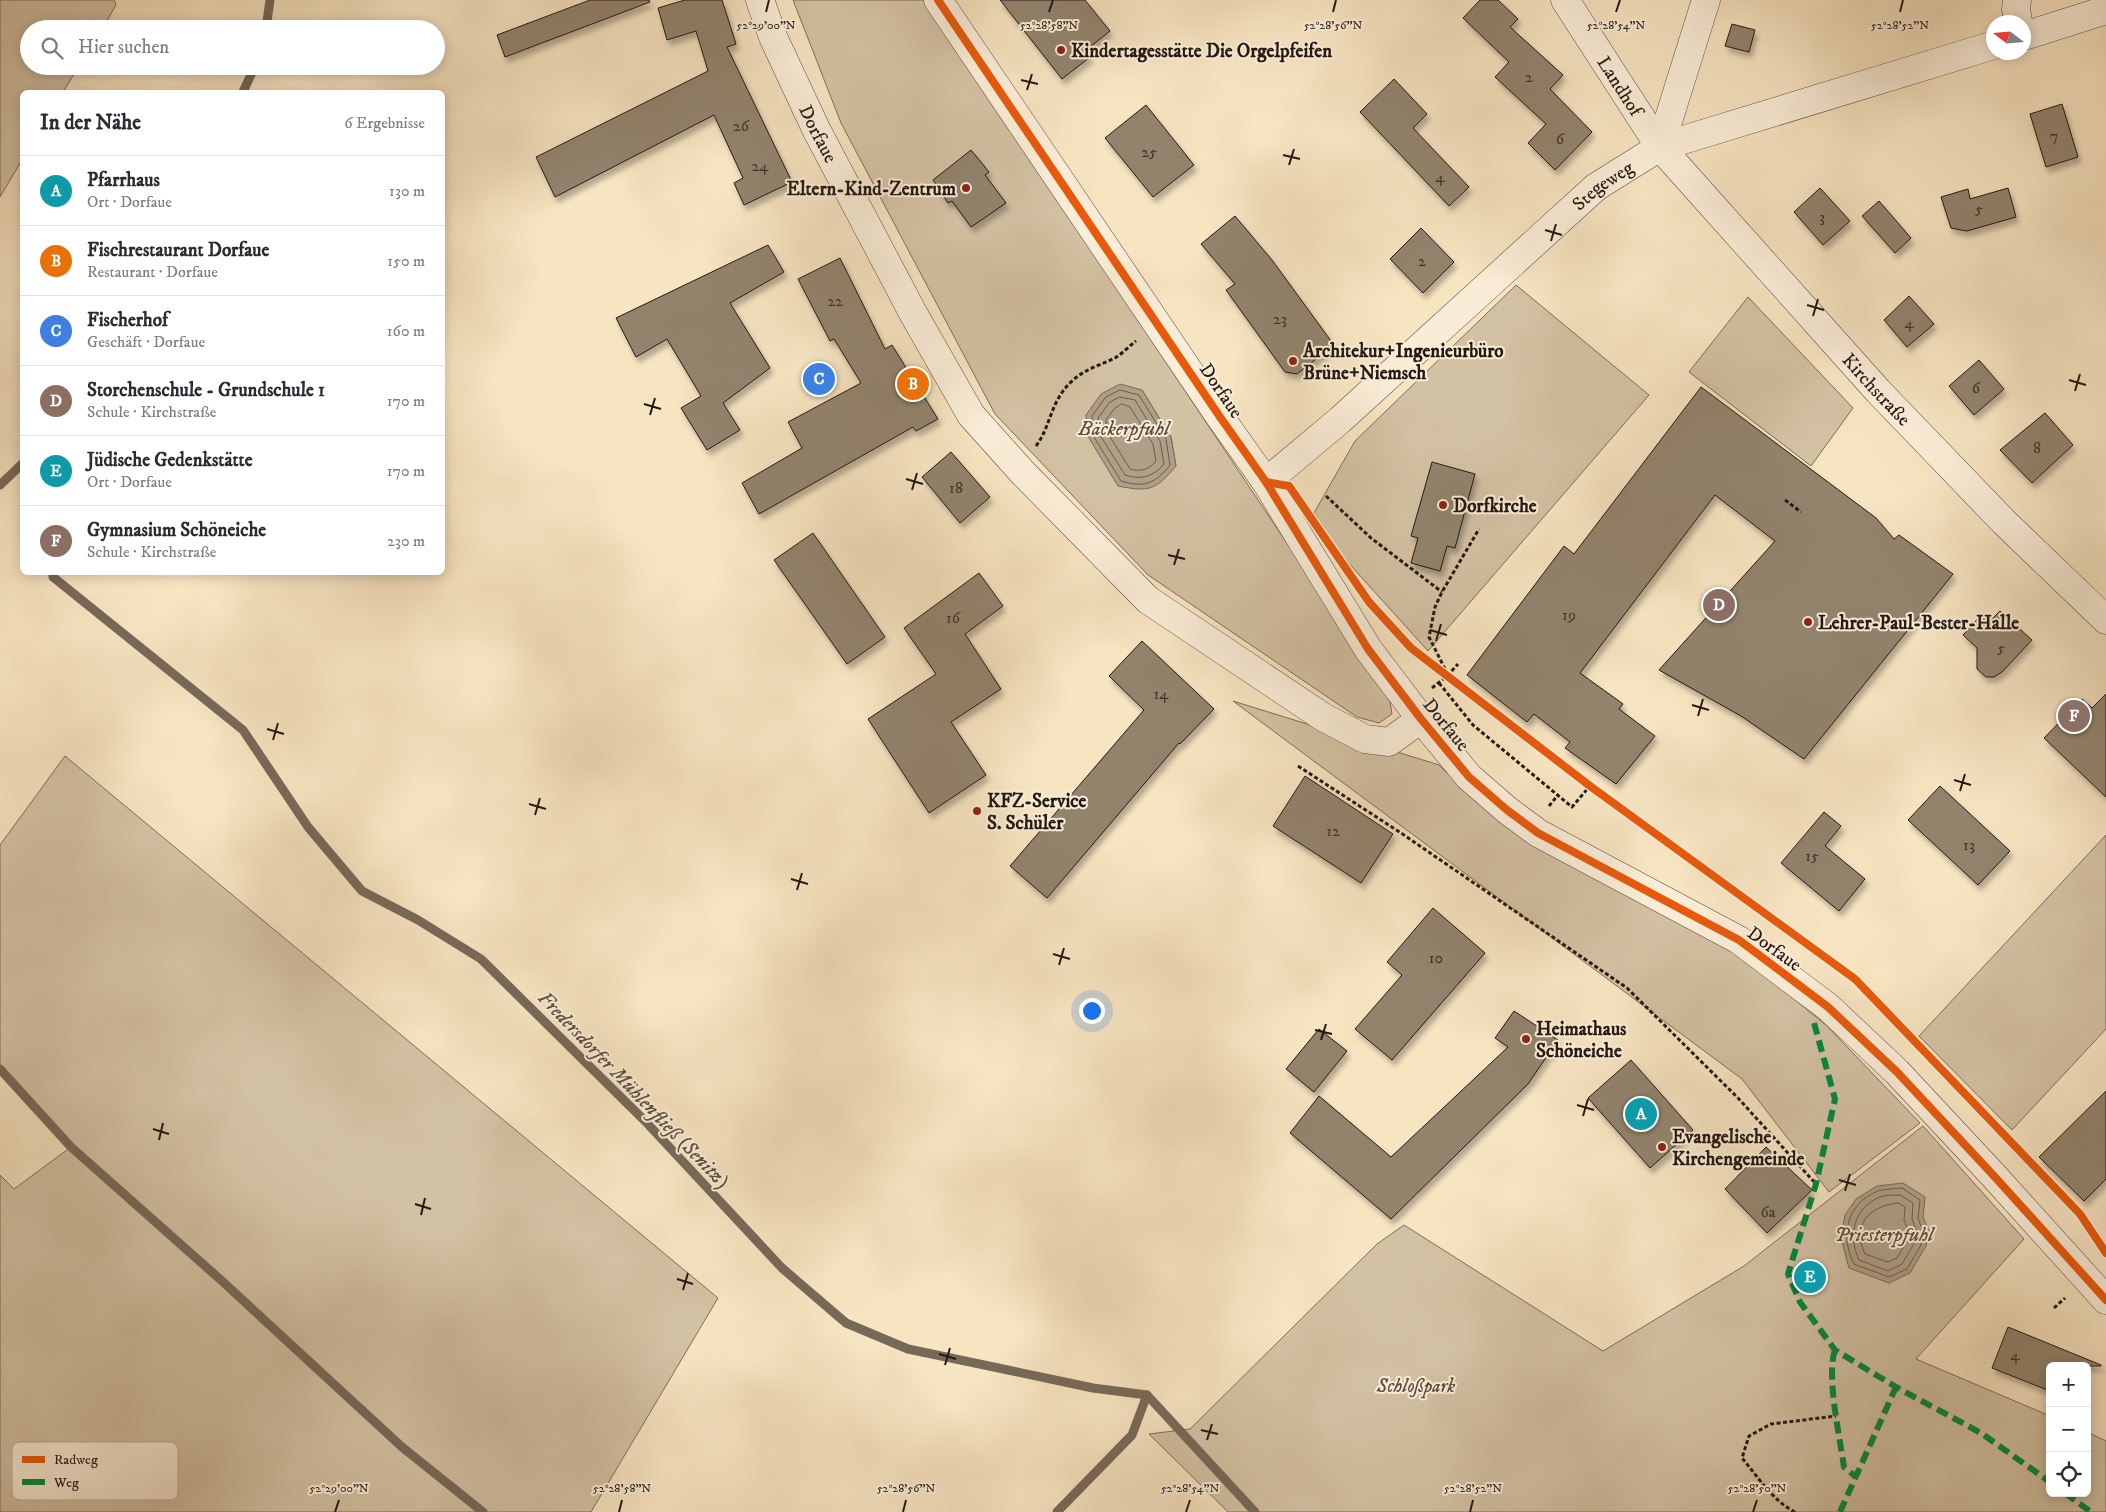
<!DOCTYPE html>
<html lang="de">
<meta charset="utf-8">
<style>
body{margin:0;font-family:"IM FELL DW Pica",serif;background:#f2f2f3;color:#2b2b33}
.controls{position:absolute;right:15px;bottom:15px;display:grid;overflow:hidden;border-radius:8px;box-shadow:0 2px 12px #0003}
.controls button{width:45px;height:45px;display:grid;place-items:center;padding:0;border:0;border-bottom:1px solid #e1e1e2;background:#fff;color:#2b2b33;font:25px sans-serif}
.compass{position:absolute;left:1986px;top:15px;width:45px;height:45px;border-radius:50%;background:#fff;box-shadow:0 2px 12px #0003;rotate:286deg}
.you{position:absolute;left:1091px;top:1010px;width:18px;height:18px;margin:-12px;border:4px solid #fff;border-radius:50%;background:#1a73e8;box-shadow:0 0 0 8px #1a73e833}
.badge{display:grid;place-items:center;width:32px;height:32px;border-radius:50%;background:#111827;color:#fff;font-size:16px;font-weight:700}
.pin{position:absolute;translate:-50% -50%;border:2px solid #fff;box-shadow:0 1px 5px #0006}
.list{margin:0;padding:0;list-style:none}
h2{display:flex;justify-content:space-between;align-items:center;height:65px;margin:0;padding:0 20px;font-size:21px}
h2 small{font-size:16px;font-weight:400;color:#7c7c81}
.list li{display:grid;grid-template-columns:32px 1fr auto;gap:15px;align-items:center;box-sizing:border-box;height:70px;padding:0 20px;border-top:1px solid #e1e1e2}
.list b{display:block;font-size:19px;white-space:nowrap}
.list p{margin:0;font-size:16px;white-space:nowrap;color:#7c7c81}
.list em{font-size:16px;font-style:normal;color:#7c7c81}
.icon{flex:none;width:28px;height:28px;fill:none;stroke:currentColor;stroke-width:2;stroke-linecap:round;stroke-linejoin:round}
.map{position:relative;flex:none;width:2106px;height:1512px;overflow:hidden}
.search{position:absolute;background:#fff;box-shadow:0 2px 12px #0003;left:20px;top:20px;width:425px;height:55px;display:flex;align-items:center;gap:12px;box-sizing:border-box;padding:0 18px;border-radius:28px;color:#7c7c81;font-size:19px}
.panel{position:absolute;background:#fff;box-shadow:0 2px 12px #0003;left:20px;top:90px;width:425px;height:485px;border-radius:8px}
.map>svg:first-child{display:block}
.green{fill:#d3c1a3;stroke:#7c6d5a;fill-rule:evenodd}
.water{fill:#af9f86;stroke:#776958}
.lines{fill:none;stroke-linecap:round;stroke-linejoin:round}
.shore{stroke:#6a5c4c;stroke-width:1}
.stream{stroke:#776958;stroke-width:9}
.building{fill:#92836d;stroke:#241912;filter:url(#shadow)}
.minor-casing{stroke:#594c3e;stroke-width:29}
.path{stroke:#241912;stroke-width:3;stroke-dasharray:4 2.5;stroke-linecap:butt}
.minor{stroke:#faedd7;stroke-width:28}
.quiet{stroke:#00873e;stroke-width:6;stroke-dasharray:12 6;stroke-linecap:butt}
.cycleway-casing{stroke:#faedd7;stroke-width:11}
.cycleway{stroke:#e8590c;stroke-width:8}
.ticks{fill:none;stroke:#241912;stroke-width:2}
.poi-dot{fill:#8f2418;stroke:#faedd7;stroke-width:2}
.labels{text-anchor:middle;stroke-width:4;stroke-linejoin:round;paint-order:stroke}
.number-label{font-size:16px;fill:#403429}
.poi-label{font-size:19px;font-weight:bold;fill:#241912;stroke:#faedd7;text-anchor:start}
.street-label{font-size:19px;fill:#241912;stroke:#faedd7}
.park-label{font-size:19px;font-style:italic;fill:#594b3e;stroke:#faedd7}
.water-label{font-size:20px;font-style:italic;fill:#5c4f40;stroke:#faedd7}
.key{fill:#faedd7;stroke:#baad9c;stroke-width:1}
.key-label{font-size:14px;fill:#241912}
.ticks-label{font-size:12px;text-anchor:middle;fill:#241912;stroke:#faedd7;stroke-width:4;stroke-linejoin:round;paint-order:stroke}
</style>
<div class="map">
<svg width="2106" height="1512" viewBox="0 0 2106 1512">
<defs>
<filter id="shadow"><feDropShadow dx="3" dy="5.5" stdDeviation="2.5" flood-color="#0004"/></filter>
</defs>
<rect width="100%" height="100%" fill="#f7e4c1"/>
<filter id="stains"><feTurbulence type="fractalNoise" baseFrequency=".004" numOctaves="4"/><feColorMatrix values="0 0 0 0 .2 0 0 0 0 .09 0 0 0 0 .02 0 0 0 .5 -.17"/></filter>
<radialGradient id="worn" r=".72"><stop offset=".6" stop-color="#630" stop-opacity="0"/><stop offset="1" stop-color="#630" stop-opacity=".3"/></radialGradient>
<g class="green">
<polygon points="0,0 114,0 116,5 102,29 29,29 29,66 79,66 63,92 22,92 22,160 0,197"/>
<path d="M 793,0 L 924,0 L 1389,696 L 1392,714 L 1379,723 L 1357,717 L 1148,575 L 995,414 L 841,123 ZM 1142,390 L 1171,437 L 1176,466 Z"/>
<polygon points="1516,285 1649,395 1428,651 1344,558 1314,513 1355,441"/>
<polygon points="1748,297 1853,408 1811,466 1689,372"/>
<polygon points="1233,701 1439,765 1474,800 1505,825 1734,950 1826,1025 1920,1123 1829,1192 1742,1079"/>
<polygon points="65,756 718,1298 591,1512 0,1512 0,1175 14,1189 71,1147 0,1069 0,845"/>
<polygon points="2106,835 2106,1029 2012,1130 1919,1036"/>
<polygon points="1923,1126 2024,1239 1916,1359 2050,1416 2050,1493 2087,1493 2087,1432 2106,1441 2106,1512 1228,1512 1149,1434 1190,1429 1377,1244 1404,1225 1603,1351 1744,1266"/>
</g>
<g class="water">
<path d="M 1120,384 L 1142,390 L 1171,437 L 1176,466 C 1155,491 1149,492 1118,486 L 1089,438 L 1086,415 L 1101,394 Z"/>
<polygon points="1903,1183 1925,1197 1923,1217 1929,1231 1926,1246 1910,1273 1889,1283 1849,1268 1841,1238 1845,1215 1856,1199 1877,1186"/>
</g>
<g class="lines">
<g class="shore">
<path d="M 1120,390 L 1139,395 L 1166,439 L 1170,465 C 1155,484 1144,488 1121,481 L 1094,437 L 1092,416 L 1105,398 Z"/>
<path d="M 1120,397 L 1135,400 L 1160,441 L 1164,464 C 1153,477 1141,480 1125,475 L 1100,435 L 1098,418 L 1109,403 Z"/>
<path d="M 1122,404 L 1130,407 L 1153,444 L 1156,461 C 1149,470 1140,472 1130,469 L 1107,432 L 1106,420 L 1114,409 Z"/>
<path d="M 1902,1188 L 1920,1200 L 1918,1218 L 1923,1232 L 1921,1245 L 1907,1269 L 1889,1277 L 1854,1264 C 1840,1236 1846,1204 1878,1191 C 1885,1189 1895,1189 1902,1188 Z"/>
<path d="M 1900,1195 L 1913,1203 L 1912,1219 L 1917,1232 L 1915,1242 L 1902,1264 L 1888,1271 L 1859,1260 C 1848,1236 1853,1208 1880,1197 C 1886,1195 1894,1195 1900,1195 Z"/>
<path d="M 1898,1203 L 1905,1207 L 1904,1220 L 1909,1233 L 1908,1240 L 1897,1258 L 1888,1262 L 1865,1254 C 1851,1225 1869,1206 1898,1203 Z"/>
</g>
<g class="stream">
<polyline points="266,29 270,0"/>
<polyline points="243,92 255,66"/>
<polyline points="0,485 22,464"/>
<polyline points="53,572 53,577 243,730 308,827 362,891 418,920 481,959 645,1121 782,1268 846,1323 908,1349 1093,1388 1147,1395 1255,1512"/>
<polyline points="0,1069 71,1147 222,1281 402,1447 483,1512"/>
<polyline points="1057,1512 1132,1435 1147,1395"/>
</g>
</g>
<g class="building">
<polygon points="590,0 649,0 650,2 505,57 497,35"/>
<polygon points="685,0 722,0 736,44 727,47 792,182 744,205 734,183 743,178 714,115 555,197 536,157 708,71 696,31 667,40 658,8"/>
<polygon points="1000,0 1085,0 1110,31 1085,51 1090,57 1062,79"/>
<polygon points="1480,0 1498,0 1518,19 1510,27 1563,75 1550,89 1592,132 1555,170 1528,143 1546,124 1495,77 1509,62 1463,18"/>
<polygon points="1732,24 1755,30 1749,52 1725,46"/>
<polygon points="1394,79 1427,114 1413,128 1469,187 1449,206 1360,112"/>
<polygon points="2062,104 2078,157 2046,167 2030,114"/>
<polygon points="1146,105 1194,165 1153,197 1105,138"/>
<polygon points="971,150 989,172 985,175 1006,203 971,227 952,201 948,203 933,180"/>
<polygon points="1820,188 1850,221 1823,245 1794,212"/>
<polygon points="2008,188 2016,217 1967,231 1951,228 1941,197 1968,189 1970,199"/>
<polygon points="1879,201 1911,238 1895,253 1862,216"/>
<polygon points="1235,216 1272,260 1334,345 1297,374 1285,372 1226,290 1235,284 1201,244"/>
<polygon points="1421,228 1454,262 1423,293 1390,259"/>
<polygon points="768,245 784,272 730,303 770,368 723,403 740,430 707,450 681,408 701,396 667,339 636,357 616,318"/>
<polygon points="840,258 885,349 892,345 938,419 916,431 913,427 759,514 742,483 802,448 788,422 861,383 834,339 830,341 798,279"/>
<polygon points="1909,296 1934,324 1907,347 1884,320"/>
<polygon points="1979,360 2004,389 1974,415 1949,386"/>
<polygon points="1701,387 1876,518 1894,539 1899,535 1953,574 1804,759 1741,716 1659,670 1775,541 1715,495 1580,673 1623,704 1619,709 1655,736 1616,784 1565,748 1570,742 1534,714 1527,722 1467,675 1564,546 1574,554"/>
<polygon points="2045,413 2073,445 2032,483 2000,450"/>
<polygon points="951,452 990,497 960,523 922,477"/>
<polygon points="1432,462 1475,474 1455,548 1447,546 1440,571 1411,563 1418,538 1411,536"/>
<polygon points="813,533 885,637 847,664 774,560"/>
<polygon points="979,573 1003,606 965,634 1001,689 951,722 986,775 929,813 868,719 936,674 904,628"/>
<polygon points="2000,611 2032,640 2002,672 1994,677 1986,677 1977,669 1977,648 1963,635 1983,613 1991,620"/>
<polygon points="1142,641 1214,709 1180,744 1179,743 1047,898 1010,866 1144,710 1109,676"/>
<polygon points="2106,694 2106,797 2044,738 2082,699 2092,708"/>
<polygon points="1305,776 1393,834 1361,883 1273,826"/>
<polygon points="1940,786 2010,851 1978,885 1908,820"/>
<polygon points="1824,812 1841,826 1825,846 1865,879 1839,911 1781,863"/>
<polygon points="1433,908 1485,953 1392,1060 1355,1029 1402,975 1387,962"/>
<polygon points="1514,1011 1558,1040 1528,1084 1391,1219 1290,1133 1319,1096 1391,1157 1508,1047 1495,1038"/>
<polygon points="1319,1029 1347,1051 1314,1092 1286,1069"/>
<polygon points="1631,1060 1693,1130 1650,1168 1588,1098"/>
<polygon points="2106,1091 2106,1179 2084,1201 2039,1157"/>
<polygon points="1766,1147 1812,1190 1767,1233 1725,1189"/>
<polygon points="2008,1327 2101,1365 2101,1366 2050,1366 2050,1391 1992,1368"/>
</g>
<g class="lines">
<defs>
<g id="minor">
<path id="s1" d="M 760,0 L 773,37 L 816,129 L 913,313 L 971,415 L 1023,473 L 1148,600 L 1323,717 L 1365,739 L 1389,742 L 1421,719"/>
<polyline points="938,0 1220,417 1266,482 1368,649 1421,719 1469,777 1507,810 1538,833 1739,940 1828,1007 1897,1072 1994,1176 2106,1300"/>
<path id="s2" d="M 1565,0 L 1660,147 L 1878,391 L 2004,522 L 2106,620"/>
<polyline points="2017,0 2016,9 2018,22"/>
<polyline points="2024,36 2106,10"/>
<polyline points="1660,147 1706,0"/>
<path id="s3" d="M 1266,482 L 1340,420 L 1596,187 L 1660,147 L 1994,45"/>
</g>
</defs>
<use href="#minor" class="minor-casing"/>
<g class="path">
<path d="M 1036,446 C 1051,426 1050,402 1071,382 C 1083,370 1100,365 1115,358 C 1122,354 1129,346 1136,341"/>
<polyline points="1326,496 1371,538 1442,592"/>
<polyline points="1785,500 1801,512"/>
<polyline points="1448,675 1429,637 1435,607 1442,592 1479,529"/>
<polyline points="1439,683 1473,725 1572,807 1590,786"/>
<polyline points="1432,688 1448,675 1458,664"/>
<polyline points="1298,766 1401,833 1627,988 1738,1098 1816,1184"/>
<polyline points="1549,806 1558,795"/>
<polyline points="2054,1308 2065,1298"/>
<path d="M 1795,1512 C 1773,1501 1758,1477 1742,1458 L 1749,1436 L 1771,1424 L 1836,1416"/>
</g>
<use href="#minor" class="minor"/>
<g class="quiet">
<polyline points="1814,1023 1835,1099 1816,1184 1788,1274 1800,1302 1835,1350 1896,1387 1981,1433 2050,1482"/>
<path d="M 1835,1350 C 1826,1376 1840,1438 1844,1467 L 1856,1477"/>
<polyline points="2065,1493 2091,1512"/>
<polyline points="1840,1512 1896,1387"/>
</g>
<defs>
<g id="cycleway">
<polyline points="938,0 1220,417 1266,482 1368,649 1421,719 1469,777 1507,810 1538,833 1739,940 1828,1007 1897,1072 1994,1176 2106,1300"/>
<polyline points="1266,482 1289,486 1369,602 1411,648 1590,786 1855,979 2080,1214 2106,1253"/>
</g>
</defs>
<use href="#cycleway" class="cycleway-casing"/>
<use href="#cycleway" class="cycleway"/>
</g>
<path class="ticks" d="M 766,12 L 769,0M 1049,12 L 1053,0M 1333,12 L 1336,0M 1616,12 L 1620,0M 1900,12 L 1903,0M 1021,80 L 1038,84M 1027,90 L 1032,74M 1283,155 L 1300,159M 1289,165 L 1294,149M 1545,230 L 1562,235M 1551,241 L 1556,224M 1807,305 L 1824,310M 1813,316 L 1818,299M 2069,380 L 2086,385M 2075,391 L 2080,374M 644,404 L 661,409M 650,415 L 655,398M 906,479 L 923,484M 912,490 L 917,473M 1168,555 L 1185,559M 1174,565 L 1179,549M 1430,630 L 1447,635M 1436,641 L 1441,624M 1692,705 L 1709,710M 1698,716 L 1703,699M 267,729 L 284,734M 273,740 L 278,723M 1954,780 L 1971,785M 1960,791 L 1965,774M 529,804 L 546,809M 535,815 L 540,798M 791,879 L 808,884M 797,890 L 802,873M 1053,954 L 1070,959M 1059,965 L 1064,948M 1315,1030 L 1332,1034M 1321,1040 L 1326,1024M 1577,1105 L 1594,1110M 1583,1116 L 1588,1099M 153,1129 L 169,1134M 159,1140 L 163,1123M 1839,1180 L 1856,1185M 1845,1191 L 1850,1174M 415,1204 L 431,1209M 421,1215 L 425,1198M 677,1279 L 693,1284M 683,1290 L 688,1273M 939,1354 L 956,1359M 945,1365 L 950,1348M 1201,1430 L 1218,1434M 1207,1440 L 1212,1424M 335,1512 L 339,1500M 619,1512 L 622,1500M 903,1512 L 906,1500M 1186,1512 L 1190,1500M 1470,1512 L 1473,1500M 1753,1512 L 1757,1500"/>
<g class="poi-dot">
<circle cx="1061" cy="50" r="5"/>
<circle cx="966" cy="188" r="5"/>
<circle cx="1293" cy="361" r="5"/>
<circle cx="1443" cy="505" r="5"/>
<circle cx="1808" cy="622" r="5"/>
<circle cx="977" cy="811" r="5"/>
<circle cx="1526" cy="1039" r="5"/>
<circle cx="1662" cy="1147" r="5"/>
</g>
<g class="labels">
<g class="number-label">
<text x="1529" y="82">2</text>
<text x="741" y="131">26</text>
<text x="2054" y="141">7</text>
<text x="1560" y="144">6</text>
<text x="1149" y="157">25</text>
<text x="760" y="171">24</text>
<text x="1440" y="182">4</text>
<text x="1979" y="214">5</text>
<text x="1822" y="222">3</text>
<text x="1422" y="266">2</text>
<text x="835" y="306">22</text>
<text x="1280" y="324">23</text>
<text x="1909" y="328">4</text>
<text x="1976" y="393">6</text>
<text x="2037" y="453">8</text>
<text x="956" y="493">18</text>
<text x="1569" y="620">19</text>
<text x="953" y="623">16</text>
<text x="2001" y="653">5</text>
<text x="1161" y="699">14</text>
<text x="1333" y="836">12</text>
<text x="1969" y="850">13</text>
<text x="1812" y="861">15</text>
<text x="1436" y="963">10</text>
<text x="1768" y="1217">6a</text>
<text x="2015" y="1360">4</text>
</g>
<g class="poi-label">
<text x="1071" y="57">Kindertagesstätte Die Orgelpfeifen</text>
<text x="956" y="195" text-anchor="end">Eltern-Kind-Zentrum</text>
<text x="1303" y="357">Architekur+Ingenieurbüro<tspan x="1303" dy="22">Brüne+Niemsch</tspan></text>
<text x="1453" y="512">Dorfkirche</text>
<text x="1818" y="629">Lehrer-Paul-Bester-Halle</text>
<text x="987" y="807">KFZ-Service<tspan x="987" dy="22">S. Schüler</tspan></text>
<text x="1536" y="1035">Heimathaus<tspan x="1536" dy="22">Schöneiche</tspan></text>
<text x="1672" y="1143">Evangelische<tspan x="1672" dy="22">Kirchengemeinde</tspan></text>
</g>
<g class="street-label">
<text dy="7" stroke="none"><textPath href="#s2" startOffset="102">Landhof</textPath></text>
<text dy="7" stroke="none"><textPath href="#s1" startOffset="146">Dorfaue</textPath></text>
<text dy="7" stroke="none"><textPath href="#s3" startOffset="449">Stegeweg</textPath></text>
<text dy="7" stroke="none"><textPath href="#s2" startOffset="500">Kirchstraße</textPath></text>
<text transform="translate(1222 390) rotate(56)" y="7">Dorfaue</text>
<text transform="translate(1447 724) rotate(51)" y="7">Dorfaue</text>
<text transform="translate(1775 948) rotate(36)" y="7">Dorfaue</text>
</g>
<g class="park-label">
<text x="1416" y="1392">Schloßpark</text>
</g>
<g class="water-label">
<text x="1124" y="435">Bäckerpfuhl</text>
<text transform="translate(634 1089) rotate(46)" y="7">Fredersdorfer Mühlenfließ (Senitz)</text>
<text x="1884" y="1241">Priesterpfuhl</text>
</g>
</g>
<rect x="12" y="1442" width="166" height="58" rx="8" class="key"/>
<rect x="22" y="1456" width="23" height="7" fill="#e8590c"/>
<rect x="22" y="1479" width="23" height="6" fill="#00873e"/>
<g class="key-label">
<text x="54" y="1464">Radweg</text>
<text x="54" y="1487">Weg</text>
</g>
<g class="ticks-label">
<text x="766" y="29">52°29'00"N</text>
<text x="1049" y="29">52°28'58"N</text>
<text x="1333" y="29">52°28'56"N</text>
<text x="1616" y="29">52°28'54"N</text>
<text x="1900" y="29">52°28'52"N</text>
<text x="339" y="1492">52°29'00"N</text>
<text x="622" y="1492">52°28'58"N</text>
<text x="906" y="1492">52°28'56"N</text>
<text x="1190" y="1492">52°28'54"N</text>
<text x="1473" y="1492">52°28'52"N</text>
<text x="1757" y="1492">52°28'50"N</text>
</g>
<rect width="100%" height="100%" filter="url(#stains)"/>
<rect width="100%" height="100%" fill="url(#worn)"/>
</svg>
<div class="controls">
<button>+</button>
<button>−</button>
<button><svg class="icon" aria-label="locate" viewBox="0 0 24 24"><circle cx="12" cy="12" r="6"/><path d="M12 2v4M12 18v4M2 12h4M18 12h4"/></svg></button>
</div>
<svg class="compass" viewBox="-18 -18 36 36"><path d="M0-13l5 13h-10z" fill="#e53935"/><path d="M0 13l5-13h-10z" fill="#7c7c81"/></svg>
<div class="you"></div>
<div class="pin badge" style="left:1641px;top:1114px;background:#0f9aa8">A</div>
<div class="pin badge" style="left:913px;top:384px;background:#e8710a">B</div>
<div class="pin badge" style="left:819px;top:379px;background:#3f7fe0">C</div>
<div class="pin badge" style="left:1719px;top:605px;background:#8d6e63">D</div>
<div class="pin badge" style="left:1810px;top:1277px;background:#0f9aa8">E</div>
<div class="pin badge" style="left:2074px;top:716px;background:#8d6e63">F</div>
<div class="search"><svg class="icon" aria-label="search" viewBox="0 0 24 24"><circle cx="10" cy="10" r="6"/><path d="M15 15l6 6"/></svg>Hier suchen</div>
<section class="panel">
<h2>In der Nähe<small>6 Ergebnisse</small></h2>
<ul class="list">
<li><span class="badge" style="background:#0f9aa8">A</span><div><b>Pfarrhaus</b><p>Ort · Dorfaue</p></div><em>130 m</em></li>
<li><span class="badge" style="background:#e8710a">B</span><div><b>Fischrestaurant Dorfaue</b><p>Restaurant · Dorfaue</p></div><em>150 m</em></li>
<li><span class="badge" style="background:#3f7fe0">C</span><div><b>Fischerhof</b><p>Geschäft · Dorfaue</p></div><em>160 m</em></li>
<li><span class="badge" style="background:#8d6e63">D</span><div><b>Storchenschule - Grundschule 1</b><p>Schule · Kirchstraße</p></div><em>170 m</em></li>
<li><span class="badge" style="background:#0f9aa8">E</span><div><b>Jüdische Gedenkstätte</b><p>Ort · Dorfaue</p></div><em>170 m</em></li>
<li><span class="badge" style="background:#8d6e63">F</span><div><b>Gymnasium Schöneiche</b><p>Schule · Kirchstraße</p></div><em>230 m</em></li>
</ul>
</section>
</div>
